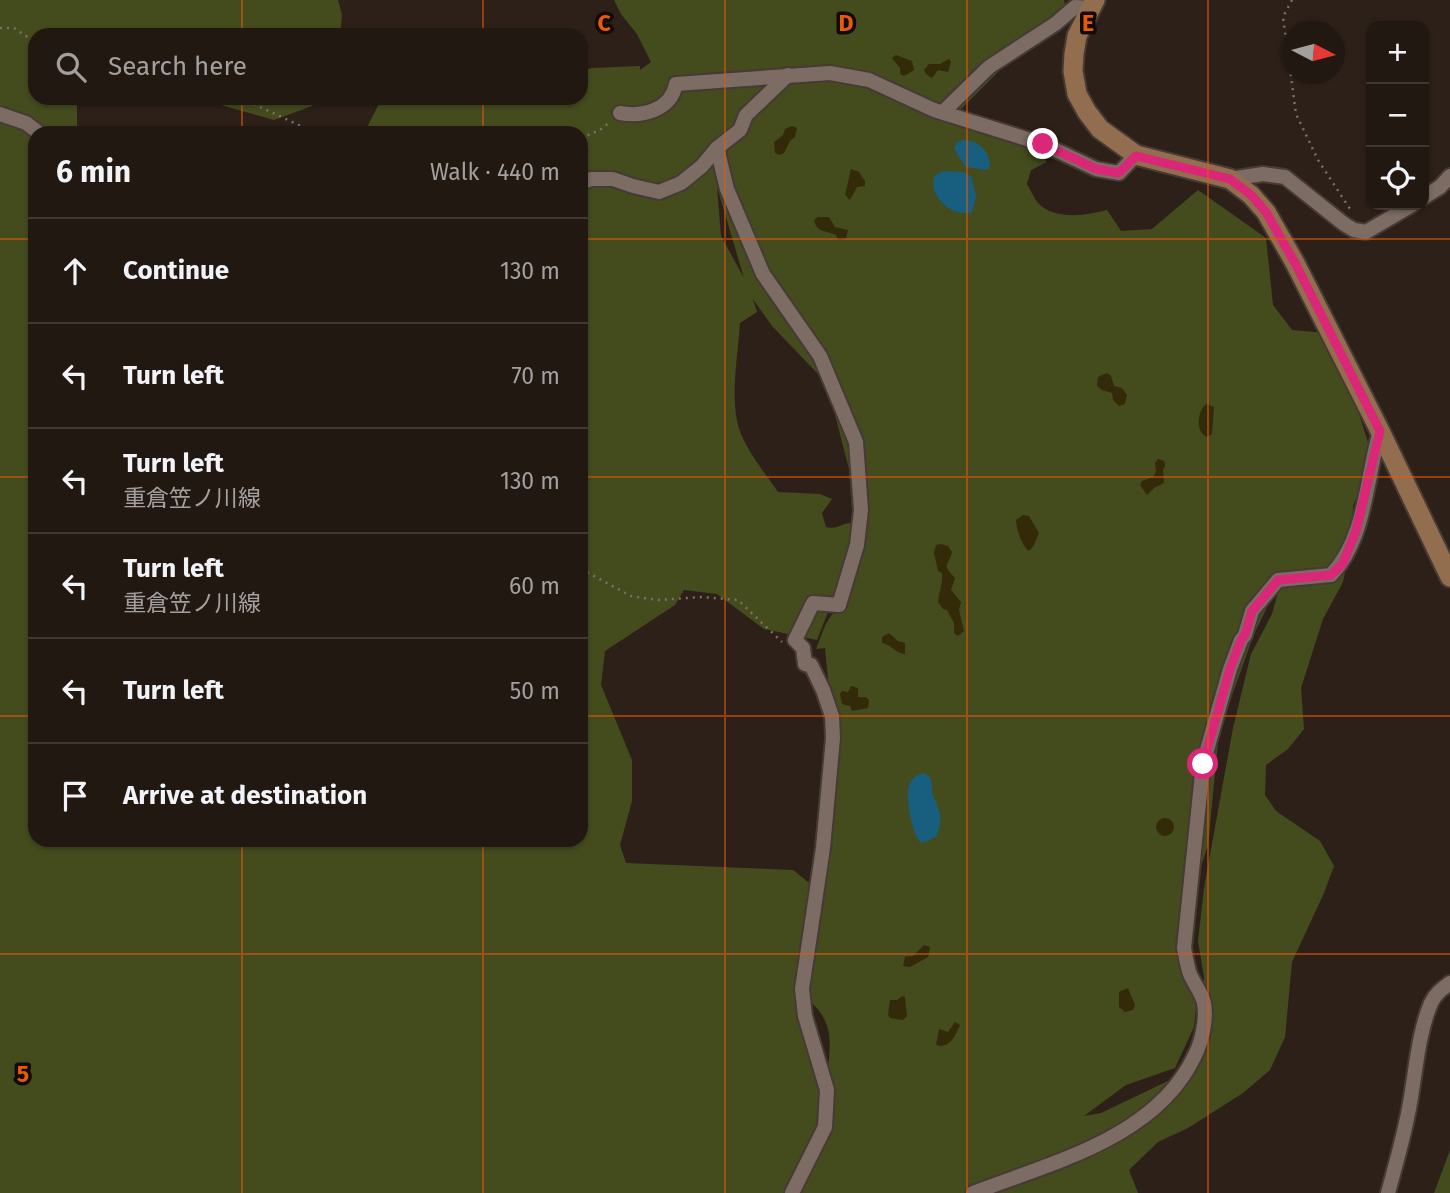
<!DOCTYPE html>
<meta charset="utf-8">
<style>
body{margin:0;font-family:"Fira Sans","Noto Sans JP",sans-serif;background:#2a211b;color:#f1f3f6}
.controls{position:absolute;right:21px;top:21px;display:grid;overflow:hidden;border-radius:14px;box-shadow:0 2px 5px #0004}
.controls button{width:63px;height:63px;display:grid;place-items:center;padding:0;border:0;border-bottom:2px solid #3f3732;background:#221812;color:#f1f3f6;font:35px sans-serif}
.compass{position:absolute;left:1282px;top:21px;width:63px;height:63px;border-radius:50%;background:#221812;box-shadow:0 2px 5px #0004;rotate:96deg}
.stop{position:absolute;width:21px;height:21px;margin:-16px;border:5px solid #db2777;border-radius:50%;background:#fff}
.stop.end{background:#db2777;border-color:#fff;box-shadow:0 2px 7px #0008}
.list{margin:0;padding:0;list-style:none}
h2{display:flex;justify-content:space-between;align-items:center;height:91px;margin:0;padding:0 28px;font-size:30px}
h2 small{font-size:23px;font-weight:400;color:#a2a09f}
.list li{display:grid;grid-template-columns:46px 1fr auto;gap:21px;align-items:center;box-sizing:border-box;height:105px;padding:0 28px;border-top:2px solid #3f3732}
.list b{display:block;font-size:26px;white-space:nowrap}
.list p{margin:0;font-size:23px;white-space:nowrap;color:#a2a09f}
.list em{font-size:23px;font-style:normal;color:#a2a09f}
.icon{flex:none;width:38px;height:38px;fill:none;stroke:currentColor;stroke-width:2;stroke-linecap:round;stroke-linejoin:round}
.map{position:relative;flex:none;width:1450px;height:1193px;overflow:hidden}
.search{position:absolute;background:#221812;box-shadow:0 2px 5px #0004;left:28px;top:28px;width:560px;height:77px;display:flex;align-items:center;gap:18px;box-sizing:border-box;padding:0 24px;border-radius:21px;color:#a2a09f;font-size:26px}
.panel{position:absolute;background:#221812;box-shadow:0 2px 5px #0004;left:28px;top:126px;width:560px;height:721px;border-radius:21px}
.map>svg:first-child{display:block}
.green{fill:#444c1e;fill-rule:evenodd}
.sand{fill:#322a09}
.water{fill:#185e7f}
.lines{fill:none;stroke-linecap:round;stroke-linejoin:round}
.minor-casing{stroke:#463a35;stroke-width:18}
.secondary-casing{stroke:#463a35;stroke-width:23}
.path{stroke:#7c7069;stroke-width:2.5;stroke-dasharray:2 5;stroke-linecap:butt}
.minor{stroke:#7c6c63;stroke-width:14}
.secondary{stroke:#936e4e;stroke-width:19}
.route{stroke:#db2777;stroke-width:9}
.grid{fill:none;stroke:#e8590c;stroke-width:2;stroke-opacity:0.55}
.grid-label{font-size:23px;text-anchor:middle;font-weight:bold;fill:#e8590c;stroke:#110b08;stroke-width:7;stroke-linejoin:round;paint-order:stroke}
</style>
<div class="map">
<svg width="1450" height="1193" viewBox="0 0 1450 1193">
<rect width="100%" height="100%" fill="#2d2018"/>
<g class="green">
<path d="M 0,0 L 338,0 L 342,15 L 340,35 L 35,35 L 35,98 L 92,98 L 77,100 L 77,127 L 80,133 L 35,133 L 35,840 L 581,840 L 581,133 L 364,133 L 382,98 L 467,102 L 481,98 L 581,98 L 581,71 L 592,68 L 640,66 L 640,70 L 651,62 L 637,34 L 621,14 L 614,0 L 1064,0 L 1065,5 L 957,113 L 1030,141 L 1047,162 L 1031,170 L 1027,184 C 1030,189 1034,198 1038,203 C 1056,221 1086,215 1107,210 L 1121,231 L 1152,229 L 1198,190 L 1266,238 L 1273,305 L 1292,330 L 1326,333 L 1339,351 L 1373,458 L 1353,506 L 1352,537 L 1343,582 L 1323,619 L 1301,688 L 1304,729 L 1288,749 L 1266,765 L 1265,795 L 1276,811 L 1320,841 L 1334,866 L 1324,893 L 1292,962 L 1285,1037 L 1270,1070 L 1243,1093 L 1188,1128 L 1158,1142 L 1129,1170 L 1138,1193 L 0,1193 ZM 717,187 L 744,278 L 721,236 ZM 753,299 L 772,326 L 820,376 L 834,411 L 849,469 L 853,523 C 842,522 839,530 826,527 L 822,513 L 832,499 L 820,494 L 778,492 C 765,473 741,444 737,421 C 731,390 738,355 740,323 L 757,312 ZM 841,579 L 840,608 C 826,616 822,635 816,649 L 825,648 L 830,699 L 813,886 L 793,870 L 626,863 L 620,845 L 632,801 L 632,760 L 601,685 L 605,651 L 675,605 L 684,590 L 717,594 L 764,629 L 817,640 ZM 1280,585 L 1272,614 L 1251,654 L 1233,728 L 1204,888 L 1198,941 L 1204,977 L 1204,1017 L 1192,1057 L 1172,1079 L 1101,1113 L 1084,1116 L 1126,1085 L 1175,1068 L 1194,1027 L 1196,1008 L 1186,968 L 1193,889 L 1208,846 L 1219,732 L 1254,634 L 1276,589 ZM 808,1000 C 836,1022 830,1047 827,1079 Z"/>
<polygon points="179,98 319,98 312,106 274,120 214,103"/>
<polygon points="1450,1150 1450,1193 1434,1193"/>
</g>
<g class="sand">
<polygon points="896,55 912,61 914,70 904,76 900,74 900,68 892,58"/>
<polygon points="949,59 951,62 948,72 938,70 932,78 926,74 924,70 929,64 940,64"/>
<polygon points="792,126 797,128 795,137 790,141 784,153 779,155 775,153 774,142 783,135 785,129"/>
<polygon points="851,169 859,172 865,181 865,186 857,187 850,200 845,195"/>
<path d="M 818,217 L 829,217 L 835,227 L 848,230 L 846,239 L 838,240 L 836,235 C 825,230 817,233 814,220 Z"/>
<polygon points="1107,373 1111,376 1114,386 1122,388 1127,395 1125,404 1119,406 1113,400 1112,393 1102,390 1097,386 1098,377"/>
<path d="M 1206,404 L 1214,407 L 1212,434 L 1207,437 C 1195,432 1197,412 1206,404 Z"/>
<polygon points="1158,459 1164,461 1165,466 1163,470 1164,483 1154,488 1147,495 1140,485 1142,481 1153,477 1156,472 1155,463"/>
<path d="M 1023,515 L 1029,516 L 1039,533 L 1033,547 L 1029,551 C 1022,547 1016,528 1016,520 Z"/>
<path d="M 941,544 L 948,546 L 952,552 C 947,569 942,563 955,578 L 951,590 L 961,602 L 959,610 L 964,631 L 958,636 L 954,633 L 954,623 L 947,610 L 943,609 L 938,602 C 939,592 943,583 942,573 L 938,571 L 934,553 L 936,545 Z"/>
<path d="M 889,633 L 898,641 L 905,643 L 905,654 C 896,654 891,644 882,643 L 882,637 Z"/>
<polygon points="851,686 858,688 858,697 866,697 869,700 868,708 852,711 850,706 842,704 840,694 842,691 848,692"/>
<circle cx="1165" cy="827" r="9"/>
<polygon points="924,945 930,947 928,957 910,967 903,966 905,957 913,956"/>
<polygon points="1128,988 1135,1005 1133,1010 1125,1012 1119,1007 1119,992"/>
<polygon points="902,996 905,997 907,1016 903,1020 890,1018 888,1015 890,1000 897,1000"/>
<path d="M 955,1022 L 960,1025 C 955,1036 950,1049 936,1045 L 939,1029 L 948,1032 Z"/>
</g>
<g class="water">
<path d="M 964,140 C 978,140 990,152 990,166 L 987,170 L 966,167 L 954,149 L 957,142 Z"/>
<path d="M 944,171 L 963,172 L 971,176 L 976,196 L 972,212 C 953,219 926,195 935,175 Z"/>
<path d="M 923,773 C 937,779 929,787 934,798 C 941,812 943,822 936,837 L 921,843 C 912,835 904,794 910,783 C 913,777 917,775 923,773 Z"/>
</g>
<g class="lines">
<defs>
<g id="minor">
<polyline points="943,112 989,67 1055,24 1075,7 1089,8"/>
<path d="M 620,113 C 643,117 671,110 676,84 L 830,73 L 869,80 L 934,110 L 1043,144 L 1096,169 L 1119,173 L 1136,155"/>
<polyline points="0,114 26,123 39,133"/>
<polyline points="717,148 727,189 763,274 820,356 856,442 861,510 857,545 839,605 813,603 795,640 803,648 805,664 811,665 823,690 832,716 833,738 823,848 802,989 805,1016 827,1090 825,1127 792,1193"/>
<polyline points="1230,179 1263,174 1285,177 1344,224 1354,230 1366,232 1412,205"/>
<polyline points="581,183 591,179 613,179 633,186 659,192 681,183 702,166 717,148 740,130 746,115 788,75"/>
<polyline points="1424,197 1440,187 1450,176"/>
<path d="M 973,1193 C 1050,1163 1157,1138 1195,1055 C 1202,1041 1207,1019 1204,1003 C 1202,993 1194,984 1190,974 C 1187,966 1186,957 1184,948 L 1203,764 L 1230,669 L 1241,640 L 1245,635 L 1252,611 L 1278,580 L 1331,575 C 1366,539 1366,478 1380,431"/>
<path d="M 1388,1193 C 1396,1163 1405,1133 1410,1103 C 1416,1070 1418,1034 1431,1003 C 1435,994 1442,989 1450,983"/>
</g>
<polyline id="secondary" points="1095,0 1077,36 1074,54 1073,71 1077,94 1087,112 1100,129 1136,155 1230,179 1251,195 1266,212 1295,263 1380,431 1450,577"/>
</defs>
<use href="#minor" class="minor-casing"/>
<use href="#secondary" class="secondary-casing"/>
<g class="path">
<polyline points="1292,0 1283,17 1296,114 1318,160 1352,212"/>
<polyline points="0,28 14,28 35,42"/>
<polyline points="241,98 303,127 331,133"/>
<path d="M 455,133 C 488,127 519,127 552,133"/>
<polyline points="581,138 600,130 610,122"/>
<polyline points="581,569 631,596 658,600 702,597 738,600 782,642"/>
</g>
<use href="#minor" class="minor"/>
<use href="#secondary" class="secondary"/>
</g>
<g class="lines">
<polyline class="route" points="1043,144 1096,169 1119,173 1136,156 1230,179 1251,195 1266,212 1295,263 1380,431 1356,531 1343,563 1331,575 1278,580 1252,611 1245,635 1241,640 1230,669 1203,764"/>
</g>
<path class="grid" d="M 242,0 L 242,35M 483,0 L 483,35M 725,0 L 725,1193M 967,0 L 967,1193M 1208,0 L 1208,1193M 242,98 L 242,133M 483,98 L 483,133M 0,239 L 35,239M 581,239 L 1450,239M 0,477 L 35,477M 581,477 L 1450,477M 0,716 L 35,716M 581,716 L 1450,716M 242,840 L 242,1193M 483,840 L 483,1193M 0,954 L 1450,954"/>
<g class="grid-label">
<text x="604" y="31">C</text>
<text x="846" y="31">D</text>
<text x="1088" y="31">E</text>
<text x="23" y="1082">5</text>
</g>
</svg>
<div class="controls">
<button>+</button>
<button>−</button>
<button><svg class="icon" aria-label="locate" viewBox="0 0 24 24"><circle cx="12" cy="12" r="6"/><path d="M12 2v4M12 18v4M2 12h4M18 12h4"/></svg></button>
</div>
<svg class="compass" viewBox="-18 -18 36 36"><path d="M0-13l5 13h-10z" fill="#e53935"/><path d="M0 13l5-13h-10z" fill="#a2a09f"/></svg>
<div class="stop" style="left:1203px;top:764px"></div>
<div class="stop end" style="left:1043px;top:144px"></div>
<div class="search"><svg class="icon" aria-label="search" viewBox="0 0 24 24"><circle cx="10" cy="10" r="6"/><path d="M15 15l6 6"/></svg>Search here</div>
<section class="panel">
<h2>6 min<small>Walk · 440 m</small></h2>
<ul class="list">
<li><svg class="icon" aria-label="ahead" viewBox="0 0 24 24"><path d="M12 20V5M6 11l6-6 6 6"/></svg><div><b>Continue</b></div><em>130 m</em></li>
<li><svg class="icon" aria-label="left" viewBox="0 0 24 24"><path d="M17 20v-9H6M10 6l-5 5 5 5"/></svg><div><b>Turn left</b></div><em>70 m</em></li>
<li><svg class="icon" aria-label="left" viewBox="0 0 24 24"><path d="M17 20v-9H6M10 6l-5 5 5 5"/></svg><div><b>Turn left</b><p>重倉笠ノ川線</p></div><em>130 m</em></li>
<li><svg class="icon" aria-label="left" viewBox="0 0 24 24"><path d="M17 20v-9H6M10 6l-5 5 5 5"/></svg><div><b>Turn left</b><p>重倉笠ノ川線</p></div><em>60 m</em></li>
<li><svg class="icon" aria-label="left" viewBox="0 0 24 24"><path d="M17 20v-9H6M10 6l-5 5 5 5"/></svg><div><b>Turn left</b></div><em>50 m</em></li>
<li><svg class="icon" aria-label="arrive" viewBox="0 0 24 24"><path d="M6 21V4h12l-3 4 3 4H6"/></svg><div><b>Arrive at destination</b></div></li>
</ul>
</section>
</div>
